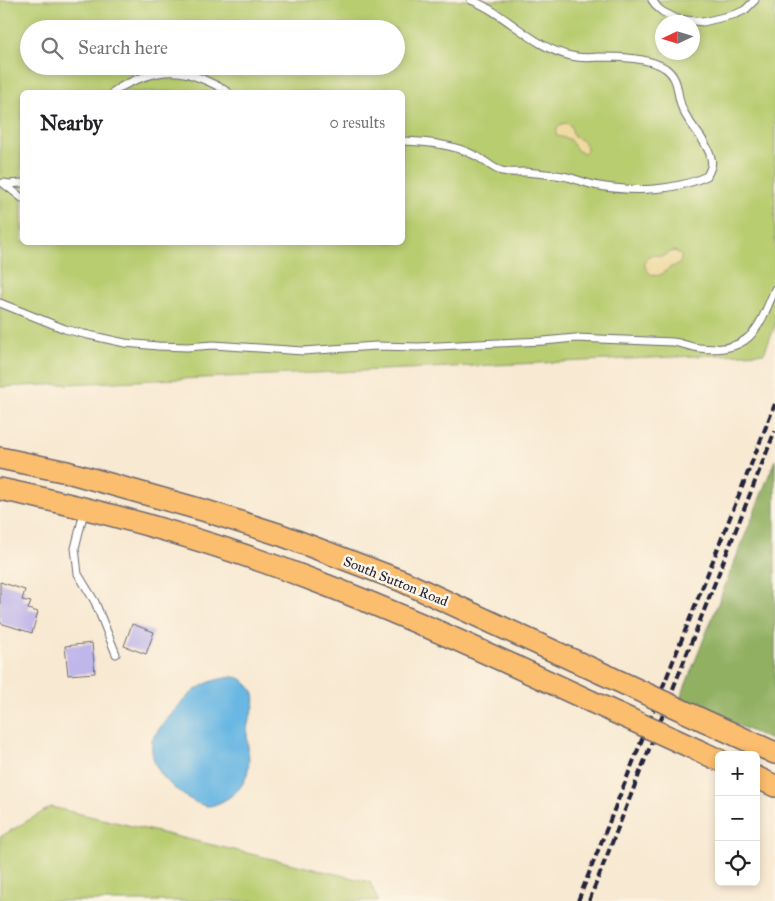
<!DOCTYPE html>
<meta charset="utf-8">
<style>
body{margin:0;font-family:"IM FELL Great Primer",serif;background:#f6f6f6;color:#202124}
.controls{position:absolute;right:15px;bottom:15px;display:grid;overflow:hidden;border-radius:8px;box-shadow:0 2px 8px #0003}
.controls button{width:45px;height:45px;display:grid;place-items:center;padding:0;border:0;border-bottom:1px solid #e0e0e0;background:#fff;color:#202124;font:25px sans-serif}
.compass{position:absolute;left:655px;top:15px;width:45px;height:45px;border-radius:50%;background:#fff;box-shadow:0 2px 8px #0003;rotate:266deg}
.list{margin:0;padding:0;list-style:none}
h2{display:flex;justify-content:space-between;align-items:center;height:65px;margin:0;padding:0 20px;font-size:21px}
h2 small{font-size:16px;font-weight:400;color:#757577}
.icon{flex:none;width:28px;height:28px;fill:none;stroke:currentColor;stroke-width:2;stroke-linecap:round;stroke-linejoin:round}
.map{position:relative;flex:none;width:775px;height:901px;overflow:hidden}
.search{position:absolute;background:#fff;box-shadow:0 2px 8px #0003;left:20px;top:20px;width:385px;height:55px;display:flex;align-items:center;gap:12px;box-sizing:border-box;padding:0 18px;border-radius:28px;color:#757577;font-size:19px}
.panel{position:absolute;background:#fff;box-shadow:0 2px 8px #0003;left:20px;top:90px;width:385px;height:155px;border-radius:8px}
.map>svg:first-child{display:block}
.green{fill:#b8cc6f;stroke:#6d7755;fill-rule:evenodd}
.forest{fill:#92b062;stroke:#5a694e}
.sand{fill:#eeda9e;stroke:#887e6c}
.water{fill:#69b7e3;stroke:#466c8f}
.building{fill:#bfb6ea}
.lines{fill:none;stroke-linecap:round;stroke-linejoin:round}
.service-casing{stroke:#6d6870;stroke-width:9}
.primary-casing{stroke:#6d6870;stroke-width:24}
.service{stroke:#fff;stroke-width:7}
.primary{stroke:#fbbd6e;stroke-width:21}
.rail{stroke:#22223b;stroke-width:4;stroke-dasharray:8 4;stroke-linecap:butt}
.primary-bridge-casing{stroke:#6d6870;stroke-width:24;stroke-linecap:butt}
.primary-bridge{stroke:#fbbd6e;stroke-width:21}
.labels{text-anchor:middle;stroke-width:5;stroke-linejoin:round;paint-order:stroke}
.street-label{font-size:14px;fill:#22223b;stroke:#fcf5e5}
</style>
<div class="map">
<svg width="775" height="901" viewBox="0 0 775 901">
<rect width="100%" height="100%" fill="#fcf5e5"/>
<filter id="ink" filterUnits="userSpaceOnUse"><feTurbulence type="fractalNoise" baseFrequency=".02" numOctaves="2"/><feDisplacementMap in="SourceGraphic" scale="10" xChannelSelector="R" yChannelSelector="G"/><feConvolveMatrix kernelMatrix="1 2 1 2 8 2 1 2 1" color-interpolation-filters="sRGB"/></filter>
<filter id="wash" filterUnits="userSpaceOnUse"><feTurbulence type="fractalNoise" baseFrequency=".0096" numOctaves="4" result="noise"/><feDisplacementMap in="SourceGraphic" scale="20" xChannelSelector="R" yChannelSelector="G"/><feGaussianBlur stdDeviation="1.12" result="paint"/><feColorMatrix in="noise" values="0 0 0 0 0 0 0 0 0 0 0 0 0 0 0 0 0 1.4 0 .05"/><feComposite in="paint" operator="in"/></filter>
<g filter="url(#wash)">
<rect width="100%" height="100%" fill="#f8e9d2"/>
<g class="green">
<path d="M 0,0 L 775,0 L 775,326 L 764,353 L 0,387 ZM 662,22 L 692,22 L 692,52 L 662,52 ZM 29,29 L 396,29 L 396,66 L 29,66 ZM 22,92 L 402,92 L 402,242 L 22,242 Z"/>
<polygon points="51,807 370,882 378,901 0,901 0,837"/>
</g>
<polygon class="forest" points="775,460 775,742 680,699"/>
<g class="sand">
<path d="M 566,123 L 571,126 L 573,135 C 579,140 587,141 587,150 L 584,153 L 578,151 L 569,139 L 557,136 L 556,134 C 557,127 559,124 566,123 Z"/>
<path d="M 673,251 L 677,252 L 681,255 C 682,267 676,264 669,268 C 666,270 664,274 660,275 C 648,279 638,260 651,255 C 655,254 658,257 662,256 C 666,255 670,252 673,251 Z"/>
</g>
<path class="water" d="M 233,677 C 239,677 242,679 246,683 C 265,700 247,713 247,732 C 247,747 251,759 247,774 C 243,788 232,797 219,803 C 216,804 212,806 208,806 C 202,806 193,801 188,798 C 171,787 154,772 152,751 C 152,747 151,743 152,740 C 157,730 166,721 173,712 C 192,691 203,680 233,677 Z"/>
<g id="blocks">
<g class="building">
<polygon points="0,582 25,590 22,600 31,602 28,609 38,612 32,633 0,623"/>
<polygon points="132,624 154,632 146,654 124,646"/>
<polygon points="92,643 95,673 68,675 65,646"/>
</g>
</g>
</g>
<g filter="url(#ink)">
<use href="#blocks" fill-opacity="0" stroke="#6d6870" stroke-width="1"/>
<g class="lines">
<defs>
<g id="service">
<polyline points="652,0 658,8 663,12 677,19 703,22 736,14 745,10 755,0"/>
<path d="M 113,92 C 129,81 156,70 177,72 C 190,72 217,85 228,92"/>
<path d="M 402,141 C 428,142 453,144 476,156 C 485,160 492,169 502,171 C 509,173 517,172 525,172 C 537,173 550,174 563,176 C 575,178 586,184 599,186 C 634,192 675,191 707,176 C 710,170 713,165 711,158 C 708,142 691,127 684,112 C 675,97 682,80 665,68 C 648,57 617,57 598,57 C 589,58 580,58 571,56 C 532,47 507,14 471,0"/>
<polyline points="3,183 22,198"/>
<polyline points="4,183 9,184 22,183"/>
<path d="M 0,303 L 65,329 L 84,334 L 125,343 L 158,346 L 187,347 L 213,345 L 303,351 L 376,346 L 419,347 L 498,343 L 544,341 L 575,338 L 673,342 C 682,343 690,347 699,348 C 750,354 758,330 775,289"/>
<polyline points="84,512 75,548 78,574 95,602 116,654"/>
</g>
<g id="primary">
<polyline points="0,458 67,472 149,495 206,511 281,535 402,581 601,673"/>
<path d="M 0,489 C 110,512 219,543 323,584 C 414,619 502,660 590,701"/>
<polyline points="716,726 775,753"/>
<polyline points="704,753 719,760"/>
<polyline points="756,777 775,786"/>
</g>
</defs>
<use href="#service" class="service-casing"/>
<use href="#primary" class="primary-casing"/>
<use href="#service" class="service"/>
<use href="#primary" class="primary"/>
<g class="rail">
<polyline points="578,901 775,404"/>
<polyline points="589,901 775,431"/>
</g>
<defs>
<g id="primary-bridge">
<polyline points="601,673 716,726"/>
<polyline points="590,701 704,753"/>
</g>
</defs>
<use href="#primary-bridge" class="primary-bridge-casing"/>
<use href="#primary-bridge" class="primary-bridge"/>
</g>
</g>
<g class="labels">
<g class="street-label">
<text transform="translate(396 581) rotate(22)" y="5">South Sutton Road</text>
</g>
</g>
</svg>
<div class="controls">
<button>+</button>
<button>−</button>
<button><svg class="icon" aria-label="locate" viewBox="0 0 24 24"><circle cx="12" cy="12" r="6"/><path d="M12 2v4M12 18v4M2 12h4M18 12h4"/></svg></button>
</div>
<svg class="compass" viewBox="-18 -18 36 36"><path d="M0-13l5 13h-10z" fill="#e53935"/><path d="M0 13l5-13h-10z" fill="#757577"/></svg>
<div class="search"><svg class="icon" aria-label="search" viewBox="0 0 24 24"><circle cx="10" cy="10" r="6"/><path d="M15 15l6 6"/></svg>Search here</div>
<section class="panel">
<h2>Nearby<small>0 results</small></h2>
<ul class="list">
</ul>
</section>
</div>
